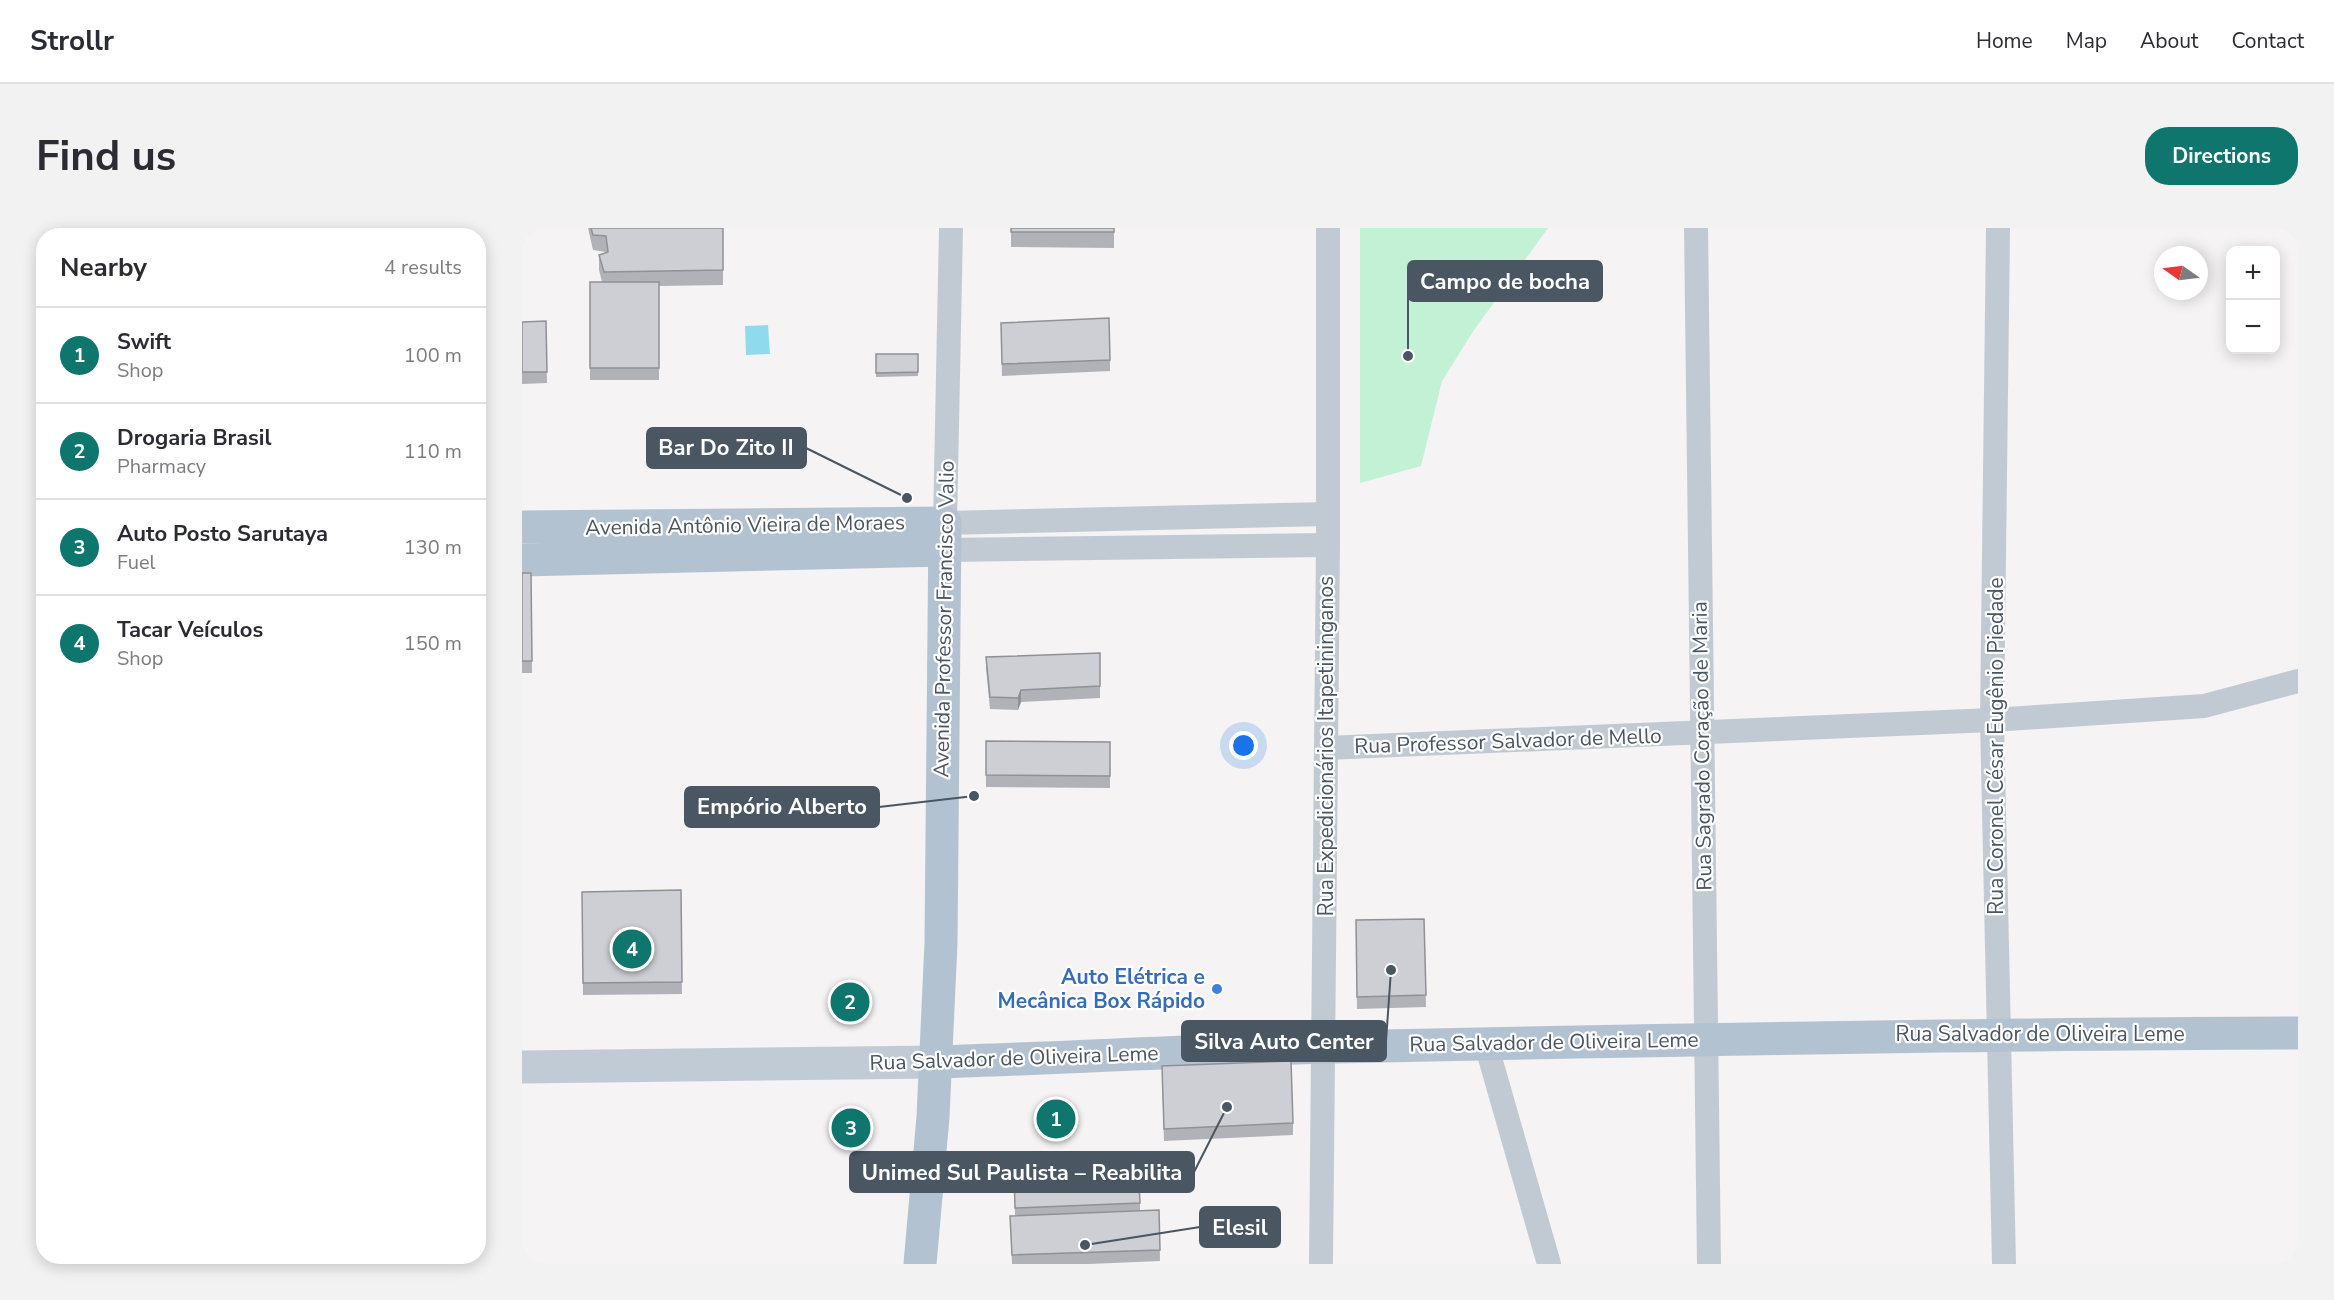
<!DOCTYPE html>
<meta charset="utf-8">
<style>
body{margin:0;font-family:"Nunito Sans",sans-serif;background:#f2f2f3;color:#2b2b33}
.controls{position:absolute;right:18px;top:18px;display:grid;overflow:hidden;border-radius:12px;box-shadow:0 3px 15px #0003}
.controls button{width:54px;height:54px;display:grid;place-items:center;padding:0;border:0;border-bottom:2px solid #e1e1e2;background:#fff;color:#2b2b33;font:30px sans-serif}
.compass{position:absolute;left:1632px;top:18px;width:54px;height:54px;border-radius:50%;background:#fff;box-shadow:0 3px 15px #0003;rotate:284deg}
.you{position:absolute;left:722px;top:518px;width:21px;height:21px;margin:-15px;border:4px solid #fff;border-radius:50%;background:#1a73e8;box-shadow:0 0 0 9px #1a73e833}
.badge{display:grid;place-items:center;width:39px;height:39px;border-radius:50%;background:#0f766e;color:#fff;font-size:20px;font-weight:700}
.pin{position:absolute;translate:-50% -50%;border:3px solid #fff;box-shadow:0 2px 6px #0006}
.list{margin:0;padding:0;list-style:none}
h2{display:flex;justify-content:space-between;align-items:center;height:78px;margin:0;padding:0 24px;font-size:26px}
h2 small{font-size:20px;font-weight:400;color:#7c7c81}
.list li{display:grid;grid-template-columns:39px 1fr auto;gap:18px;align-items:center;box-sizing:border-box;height:96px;padding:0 24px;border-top:2px solid #e1e1e2}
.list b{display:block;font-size:22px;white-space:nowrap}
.list p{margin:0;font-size:20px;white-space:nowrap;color:#7c7c81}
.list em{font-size:20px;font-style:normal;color:#7c7c81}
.map{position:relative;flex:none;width:1776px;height:1036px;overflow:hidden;border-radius:24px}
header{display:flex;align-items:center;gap:36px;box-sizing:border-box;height:84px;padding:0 30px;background:#fff;border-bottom:2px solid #e1e1e2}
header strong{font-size:28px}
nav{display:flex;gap:33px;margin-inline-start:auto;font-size:21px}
.intro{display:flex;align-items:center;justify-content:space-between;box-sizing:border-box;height:144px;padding:0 36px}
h1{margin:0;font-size:42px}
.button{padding:15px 27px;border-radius:24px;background:#0f766e;color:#fff;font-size:21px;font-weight:700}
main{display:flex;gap:36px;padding:0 36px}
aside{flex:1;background:#fff;border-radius:24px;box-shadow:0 3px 15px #0003}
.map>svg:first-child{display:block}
.green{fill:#c3f1d5}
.water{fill:#90daee}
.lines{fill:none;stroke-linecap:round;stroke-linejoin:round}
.minor{stroke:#c1cad2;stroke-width:24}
.secondary{stroke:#c1cbd6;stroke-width:33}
.primary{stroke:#b3c2d1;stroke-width:33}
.wall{fill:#b0b2b7}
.shaded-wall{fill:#909195}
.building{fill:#cdcfd5;stroke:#909195;stroke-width:1.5}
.shop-dot{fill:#3f7fe0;stroke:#fff;stroke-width:2}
.labels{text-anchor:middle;stroke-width:4.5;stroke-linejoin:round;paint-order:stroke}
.street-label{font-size:21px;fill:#4a5661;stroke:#fff}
.shop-label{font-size:21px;font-weight:bold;fill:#366cbe;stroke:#fff;text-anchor:end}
.leader{fill:none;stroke:#4a5661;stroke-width:2}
.callout-dot{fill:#4a5661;stroke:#fff;stroke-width:2}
.callout{fill:#4a5661;stroke:#4a5661;stroke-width:2}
.callout-label{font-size:22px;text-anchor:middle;font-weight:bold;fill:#fff}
</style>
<header>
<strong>Strollr</strong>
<nav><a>Home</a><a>Map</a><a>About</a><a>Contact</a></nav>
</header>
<div class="intro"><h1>Find us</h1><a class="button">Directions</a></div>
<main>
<aside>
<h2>Nearby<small>4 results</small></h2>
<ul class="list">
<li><span class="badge">1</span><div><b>Swift</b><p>Shop</p></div><em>100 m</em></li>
<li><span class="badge">2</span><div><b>Drogaria Brasil</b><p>Pharmacy</p></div><em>110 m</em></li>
<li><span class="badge">3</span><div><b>Auto Posto Sarutaya</b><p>Fuel</p></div><em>130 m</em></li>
<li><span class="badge">4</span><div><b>Tacar Veículos</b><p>Shop</p></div><em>150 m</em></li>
</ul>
</aside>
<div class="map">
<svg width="1776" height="1036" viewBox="0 0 1776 1036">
<rect width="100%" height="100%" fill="#f5f3f3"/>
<polygon class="green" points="838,0 1026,0 952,102 920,153 899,238 838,255"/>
<polygon class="water" points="246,97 248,126 224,127 223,98"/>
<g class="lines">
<g class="minor">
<polyline points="429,0 423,295 806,286"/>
<polyline points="1174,0 1187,1036"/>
<polyline points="1476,0 1470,492 1482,1036"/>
<polyline points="423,322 806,317"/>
<polyline points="804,520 1470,492 1682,478 1776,453"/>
<polyline points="964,816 1027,1036"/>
<polyline points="799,1036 806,317 806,0"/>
</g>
<polyline class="secondary" points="0,839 414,834"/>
<g class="primary">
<polyline points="0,299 423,295 419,715 411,889 398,1036"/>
<polyline points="0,332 423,322"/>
<path d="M 414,834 C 546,830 678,822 811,819 C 1133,812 1454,806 1776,805"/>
</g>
</g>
<g class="wall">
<polygon points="66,0 201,0 201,57 137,58 137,152 68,152 68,54 80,54 77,42 77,27 84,25 84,24 71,22"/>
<polygon points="489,0 592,0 592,20 489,19"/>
<polygon points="24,93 25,155 0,156 0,94"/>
<polygon points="479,95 588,132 588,143 480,148"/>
<polygon points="354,126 396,126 396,148 354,149"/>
<polygon points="0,345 9,345 10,445 0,445"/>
<polygon points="578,425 578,470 499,474 496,482 468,481 464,440 464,429"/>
<polygon points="464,513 588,514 588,560 464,559"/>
<polygon points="159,662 160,766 61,767 60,664"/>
<polygon points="902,691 904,779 835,781 834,692"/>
<polygon points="640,850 771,895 771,907 642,913"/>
<polygon points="492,942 618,975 618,983 637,982 638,1033 567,1036 490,1036 488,988 493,988"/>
</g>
<polygon class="shaded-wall" points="499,462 499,474 496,482 496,470"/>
<g class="building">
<polygon points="69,0 201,0 201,42 82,44 77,27 86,24 84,8 71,7"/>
<rect x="489" y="0" width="103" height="4"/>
<rect x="68" y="54" width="69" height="86"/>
<polygon points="587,90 588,132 480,136 479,95"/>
<polygon points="24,93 25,144 0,144 0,94"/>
<polygon points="354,126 396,126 396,144 354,145"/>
<polygon points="0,345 9,345 10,433 0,433"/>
<polygon points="578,425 578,458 499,462 496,470 468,469 464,429"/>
<polygon points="464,513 588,514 588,548 464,547"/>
<polygon points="159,662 160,754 61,755 60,664"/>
<polygon points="902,691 904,767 835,769 834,692"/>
<polygon points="769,833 771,895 642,901 640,838"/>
<polygon points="616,937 618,975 493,980 492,942"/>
<polygon points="637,982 638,1022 490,1027 488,988"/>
</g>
<circle class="shop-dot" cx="695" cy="761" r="6"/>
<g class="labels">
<g class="street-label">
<text transform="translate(223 297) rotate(-1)" y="7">Avenida Antônio Vieira de Moraes</text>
<text transform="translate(422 391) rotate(-89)" y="7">Avenida Professor Francisco Valio</text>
<text transform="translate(986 513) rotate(-2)" y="7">Rua Professor Salvador de Mello</text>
<text transform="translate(804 518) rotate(-90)" y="7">Rua Expedicionários Itapetininganos</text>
<text transform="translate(1180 518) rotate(-91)" y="7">Rua Sagrado Coração de Maria</text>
<text transform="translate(1474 518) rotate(-90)" y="7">Rua Coronel César Eugênio Piedade</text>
<text x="1518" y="813">Rua Salvador de Oliveira Leme</text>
<text transform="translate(1032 814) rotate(-1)" y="7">Rua Salvador de Oliveira Leme</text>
<text transform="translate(492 830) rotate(-2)" y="7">Rua Salvador de Oliveira Leme</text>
</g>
<g class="shop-label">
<text x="683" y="756">Auto Elétrica e<tspan x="683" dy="24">Mecânica Box Rápido</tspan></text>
</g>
</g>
<path class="leader" d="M886 128L886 53M385 270L284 220M452 568L357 579M869 742L864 813M705 879L672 944M563 1017L678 999"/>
<g class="callout-dot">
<circle cx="886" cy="128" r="6"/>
<circle cx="385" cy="270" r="6"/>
<circle cx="452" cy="568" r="6"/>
<circle cx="869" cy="742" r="6"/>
<circle cx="705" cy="879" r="6"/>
<circle cx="563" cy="1017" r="6"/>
</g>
<g class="callout">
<rect x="886" y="33" width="194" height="40" rx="6"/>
<rect x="125" y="200" width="159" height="40" rx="6"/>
<rect x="163" y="559" width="194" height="40" rx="6"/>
<rect x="660" y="793" width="204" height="40" rx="6"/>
<rect x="328" y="924" width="344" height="40" rx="6"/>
<rect x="678" y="979" width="80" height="40" rx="6"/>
</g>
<g class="callout-label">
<text x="983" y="61">Campo de bocha</text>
<text x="204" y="227">Bar Do Zito II</text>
<text x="260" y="586">Empório Alberto</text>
<text x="762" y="821">Silva Auto Center</text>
<text x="500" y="952">Unimed Sul Paulista – Reabilita</text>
<text x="718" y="1007">Elesil</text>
</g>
</svg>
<div class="controls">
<button>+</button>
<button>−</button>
</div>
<svg class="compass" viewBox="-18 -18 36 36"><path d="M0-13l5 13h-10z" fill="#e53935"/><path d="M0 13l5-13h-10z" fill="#7c7c81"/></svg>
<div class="you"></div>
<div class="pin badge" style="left:534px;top:891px">1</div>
<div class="pin badge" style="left:328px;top:774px">2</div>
<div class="pin badge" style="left:329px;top:900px">3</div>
<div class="pin badge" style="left:110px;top:721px">4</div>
</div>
</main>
